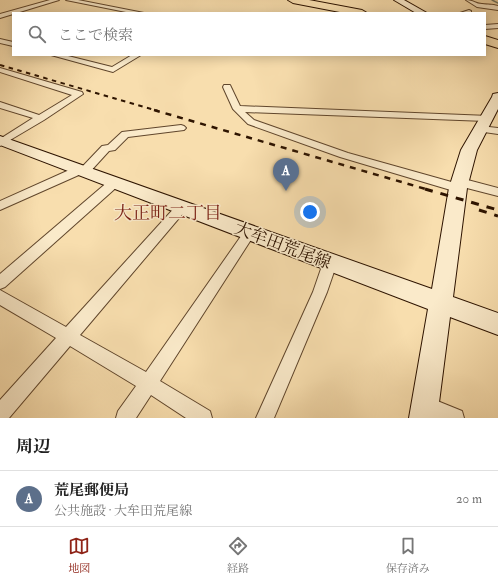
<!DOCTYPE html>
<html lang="ja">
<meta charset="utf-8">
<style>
body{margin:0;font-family:"IM FELL Double Pica","Noto Serif JP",serif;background:#f2f2f2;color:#222}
.you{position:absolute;left:310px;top:212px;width:14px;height:14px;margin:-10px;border:3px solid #fff;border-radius:50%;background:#1a73e8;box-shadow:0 0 0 6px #1a73e833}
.badge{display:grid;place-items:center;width:26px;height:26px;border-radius:50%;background:#8f2418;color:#fff;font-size:13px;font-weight:700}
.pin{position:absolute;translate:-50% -33px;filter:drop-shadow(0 1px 2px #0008)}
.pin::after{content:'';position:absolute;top:21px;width:14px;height:12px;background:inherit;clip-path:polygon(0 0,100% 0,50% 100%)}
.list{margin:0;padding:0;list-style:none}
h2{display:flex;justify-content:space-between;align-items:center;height:52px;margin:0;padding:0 16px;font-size:17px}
h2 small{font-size:13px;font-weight:400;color:#767676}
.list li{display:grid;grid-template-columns:26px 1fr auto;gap:12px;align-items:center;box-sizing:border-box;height:56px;padding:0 16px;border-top:1px solid #e0e0e0}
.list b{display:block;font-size:15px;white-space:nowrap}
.list p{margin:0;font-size:13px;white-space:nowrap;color:#767676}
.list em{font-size:13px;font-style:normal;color:#767676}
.icon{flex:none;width:22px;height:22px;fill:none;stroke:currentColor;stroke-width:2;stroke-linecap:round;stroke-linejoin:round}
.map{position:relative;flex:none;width:498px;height:418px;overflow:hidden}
.search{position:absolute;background:#fff;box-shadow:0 2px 10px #0003;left:12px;right:12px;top:12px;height:44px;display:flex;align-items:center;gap:10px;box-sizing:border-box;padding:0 14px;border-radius:0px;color:#767676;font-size:15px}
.sheet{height:108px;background:#fff}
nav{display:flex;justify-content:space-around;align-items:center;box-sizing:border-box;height:56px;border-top:1px solid #e0e0e0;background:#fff;font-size:11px;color:#767676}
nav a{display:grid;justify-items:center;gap:2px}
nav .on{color:#8f2418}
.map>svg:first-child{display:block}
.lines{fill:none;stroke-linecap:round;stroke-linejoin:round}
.stream{stroke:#717966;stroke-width:1.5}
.street-casing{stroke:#60462c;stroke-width:2}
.secondary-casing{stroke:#2e1400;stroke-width:2}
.highway-casing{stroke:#2e1400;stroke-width:2}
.street{fill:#faeaca;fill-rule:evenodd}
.secondary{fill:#faeaca;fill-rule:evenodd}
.highway{fill:#f8deae;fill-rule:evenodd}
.rail-far2{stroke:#2e1400;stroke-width:2;stroke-dasharray:4.5 4.5;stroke-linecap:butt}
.rail-far1{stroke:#2e1400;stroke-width:2.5;stroke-dasharray:6 6;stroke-linecap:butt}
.rail{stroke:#2e1400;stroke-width:3;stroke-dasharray:8 8;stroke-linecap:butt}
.labels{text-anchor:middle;stroke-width:3;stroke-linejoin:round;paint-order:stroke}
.street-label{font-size:17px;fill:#2e1400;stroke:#faeaca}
.neighbourhood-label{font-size:18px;fill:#7a1f14;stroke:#faeaca}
</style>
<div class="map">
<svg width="498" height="418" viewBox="0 0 498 418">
<rect width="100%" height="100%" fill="#f8deae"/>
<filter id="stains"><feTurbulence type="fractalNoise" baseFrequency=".005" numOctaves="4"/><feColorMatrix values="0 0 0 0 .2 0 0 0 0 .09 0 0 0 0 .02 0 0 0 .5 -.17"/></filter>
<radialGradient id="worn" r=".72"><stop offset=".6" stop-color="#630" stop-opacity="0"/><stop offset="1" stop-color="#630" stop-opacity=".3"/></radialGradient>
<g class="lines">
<polyline class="stream" points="492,0 498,3"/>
<defs>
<g id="street">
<polygon points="50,0 59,0 0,18 0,14"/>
<polygon points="66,0 78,0 144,13 131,13"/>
<path d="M 466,0 C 473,0 476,4 482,4 C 488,5 492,4 498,6 L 498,10 L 477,7 Z"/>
<polygon points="469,10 471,11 471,13 460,13"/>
<polygon points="498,24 498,28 485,29 485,25"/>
<polygon points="0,39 13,42 13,46 0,43"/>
<polygon points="51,55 64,55 112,67 132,55 141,55 113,72"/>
<polygon points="0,68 82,92 83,94 44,120 0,146 0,139 33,118 0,108 0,102 39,115 72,95 0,72"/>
<polygon points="224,85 230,85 240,106 489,116 491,118 486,121 245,112 254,120 348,153 455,183 456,179 460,178 498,188 498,196 463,187 462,191 454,191 340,157 248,124 233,109 223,87"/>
<polygon points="181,125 184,126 186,128 184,130 128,137 115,150 109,151 88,174 81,174 0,210 0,201 76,167 82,167 102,146 108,145 122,132"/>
<polygon points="480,126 498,128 498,134 477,131 475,129 477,127"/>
<polygon points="114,179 118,180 120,183 118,186 5,287 0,289 0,274 110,180"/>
<polygon points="181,204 185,205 187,208 185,211 80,335 146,372 246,229 250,227 254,229 256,232 254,235 160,381 210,411 212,418 186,418 151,395 136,418 116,418 118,411 136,386 70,346 9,418 0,418 0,400 56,338 0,305 0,290 66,327 177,205"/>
<polygon points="330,257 335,259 337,263 327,292 274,418 256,418 313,292 323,263 325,259"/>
<polygon points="425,396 462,411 464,418 434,418 419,411 416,405 419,399"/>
</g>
<g id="secondary">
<polygon points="394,0 404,0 427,13 416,13"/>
<polygon points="498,93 498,109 477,150 467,188 453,297 498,313 498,335 450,317 437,418 409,418 428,309 0,145 0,136 432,289 449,188 461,150 492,97 493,94"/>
</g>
<g id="highway">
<polygon points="288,0 309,0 362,10 367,13 345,13 293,3"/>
<polygon points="485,36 498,40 498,48 485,44"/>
</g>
</defs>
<use href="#street" class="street-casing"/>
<use href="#secondary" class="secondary-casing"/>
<use href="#highway" class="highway-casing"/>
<use href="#street" class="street"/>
<use href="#secondary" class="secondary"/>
<use href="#highway" class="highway"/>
<polyline class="rail-far2" points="0,65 158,111"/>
<polyline class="rail-far1" points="154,110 429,190"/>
<g class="rail">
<polyline points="425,189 498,210"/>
<polyline points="479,210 498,216"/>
</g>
</g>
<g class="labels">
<g class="street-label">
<text transform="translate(283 245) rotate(21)" y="6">大牟田荒尾線</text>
</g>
<g class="neighbourhood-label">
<text x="168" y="219">大正町二丁目</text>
</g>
</g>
<rect width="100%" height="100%" filter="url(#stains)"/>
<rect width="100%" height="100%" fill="url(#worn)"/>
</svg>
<div class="you"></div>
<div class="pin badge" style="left:286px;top:191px;background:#5c6f8a">A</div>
<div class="search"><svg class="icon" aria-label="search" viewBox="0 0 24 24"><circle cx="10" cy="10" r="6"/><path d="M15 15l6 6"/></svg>ここで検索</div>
</div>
<section class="sheet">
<h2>周辺<small></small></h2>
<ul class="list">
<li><span class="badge" style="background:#5c6f8a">A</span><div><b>荒尾郵便局</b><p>公共施設 · 大牟田荒尾線</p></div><em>20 m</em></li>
</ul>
</section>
<nav>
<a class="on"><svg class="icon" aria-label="map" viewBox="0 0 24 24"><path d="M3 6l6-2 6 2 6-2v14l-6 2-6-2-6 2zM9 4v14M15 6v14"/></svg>地図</a>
<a><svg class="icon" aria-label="directions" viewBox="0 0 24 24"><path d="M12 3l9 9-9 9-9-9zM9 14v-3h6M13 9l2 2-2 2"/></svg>経路</a>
<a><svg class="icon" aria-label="saved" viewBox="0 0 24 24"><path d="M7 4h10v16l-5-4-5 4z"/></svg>保存済み</a>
</nav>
